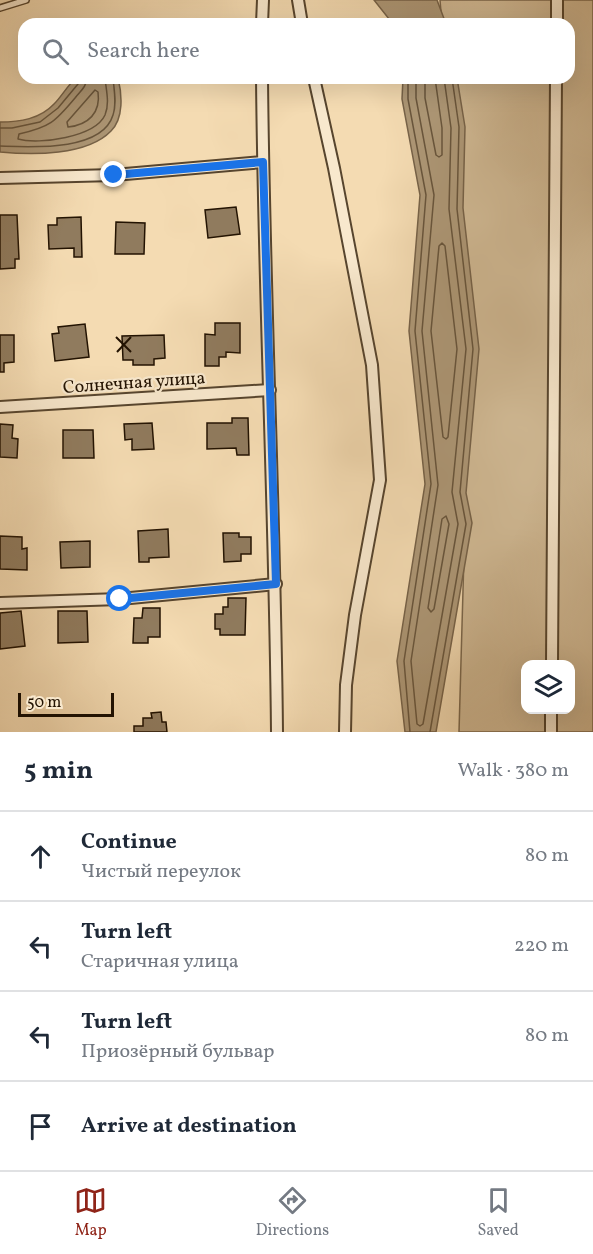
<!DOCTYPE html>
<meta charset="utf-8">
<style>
body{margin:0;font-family:Vollkorn,serif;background:#f2f2f3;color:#1f2937}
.controls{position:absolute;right:18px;bottom:18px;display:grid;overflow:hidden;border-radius:12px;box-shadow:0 6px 24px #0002}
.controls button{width:54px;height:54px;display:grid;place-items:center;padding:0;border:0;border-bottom:2px solid #e0e1e3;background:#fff;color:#1f2937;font:30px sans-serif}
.scale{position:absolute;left:18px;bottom:15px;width:96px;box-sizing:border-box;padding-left:6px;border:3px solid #231302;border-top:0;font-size:16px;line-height:21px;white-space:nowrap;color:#231302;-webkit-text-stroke:4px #f8e8cd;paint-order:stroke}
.stop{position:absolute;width:18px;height:18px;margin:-14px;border:4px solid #1a73e8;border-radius:50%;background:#fff}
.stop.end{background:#1a73e8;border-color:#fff;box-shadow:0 2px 6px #0008}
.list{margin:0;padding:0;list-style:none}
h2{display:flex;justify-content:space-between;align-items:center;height:78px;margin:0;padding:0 24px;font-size:26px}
h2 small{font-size:20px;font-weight:400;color:#747a83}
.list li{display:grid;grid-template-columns:39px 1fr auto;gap:18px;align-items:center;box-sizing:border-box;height:90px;padding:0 24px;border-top:2px solid #e0e1e3}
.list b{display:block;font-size:22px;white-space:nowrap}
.list p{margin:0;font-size:20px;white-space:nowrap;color:#747a83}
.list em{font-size:20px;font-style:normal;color:#747a83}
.icon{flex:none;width:33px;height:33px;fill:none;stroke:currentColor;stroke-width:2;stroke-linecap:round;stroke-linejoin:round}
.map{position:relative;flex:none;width:593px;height:732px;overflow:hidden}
.search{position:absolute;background:#fff;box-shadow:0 6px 24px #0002;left:18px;right:18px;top:18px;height:66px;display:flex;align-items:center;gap:15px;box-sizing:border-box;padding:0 21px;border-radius:18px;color:#747a83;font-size:22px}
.sheet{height:438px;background:#fff}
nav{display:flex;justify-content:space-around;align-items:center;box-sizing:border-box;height:84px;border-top:2px solid #e0e1e3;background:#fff;font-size:16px;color:#747a83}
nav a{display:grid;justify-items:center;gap:3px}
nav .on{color:#8f2418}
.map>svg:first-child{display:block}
.green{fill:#d0b994;stroke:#7a664b;stroke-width:1.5;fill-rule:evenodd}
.water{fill:#ad9776;stroke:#766248;stroke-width:1.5}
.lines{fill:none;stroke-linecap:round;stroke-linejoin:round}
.shore{stroke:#68553c;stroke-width:1.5}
.building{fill:#907b5e;stroke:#231302;stroke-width:1.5}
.lane-casing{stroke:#57452e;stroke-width:8}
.street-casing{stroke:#57452e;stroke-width:14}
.lane{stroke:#f8e8cd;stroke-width:5}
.street{stroke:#f8e8cd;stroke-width:10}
.route{stroke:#1a73e8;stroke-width:8}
.ticks{fill:none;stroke:#231302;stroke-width:2}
.labels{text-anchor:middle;stroke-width:4.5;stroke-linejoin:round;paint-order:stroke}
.street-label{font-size:18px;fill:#231302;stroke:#f8e8cd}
</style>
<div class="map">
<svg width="593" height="732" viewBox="0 0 593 732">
<rect width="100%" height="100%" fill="#f4dbb2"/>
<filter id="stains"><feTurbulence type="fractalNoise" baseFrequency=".00333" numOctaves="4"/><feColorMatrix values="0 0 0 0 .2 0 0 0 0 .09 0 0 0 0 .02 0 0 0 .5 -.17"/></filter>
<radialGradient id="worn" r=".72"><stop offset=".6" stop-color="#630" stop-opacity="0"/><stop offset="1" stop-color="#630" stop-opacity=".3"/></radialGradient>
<path class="green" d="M 440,0 L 593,0 L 593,732 L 459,732 L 464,555 L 447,78 L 569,78 L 569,24 L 442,24 ZM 526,664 L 570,664 L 570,710 L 526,710 Z"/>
<g class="water">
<polygon points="374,0 437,0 446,24 393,24"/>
<path d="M 76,78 L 118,78 C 122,94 124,118 111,131 C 87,156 32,155 0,152 L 0,122 C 20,122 40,119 54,104 C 62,96 67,86 76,78 Z"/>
<polygon points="403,78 457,78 465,127 463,208 479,349 466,493 472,523 436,732 405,732 397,661 425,484 409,331 420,195 402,99"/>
</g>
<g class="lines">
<g class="shore">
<path d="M 87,78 C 86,88 80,91 75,98 C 55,122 50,127 19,134 L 18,139 C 39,145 95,137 105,115 C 110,103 106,90 105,78"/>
<polyline points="408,78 408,99 426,195 415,331 431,484 404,661 410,732"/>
<polyline points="416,78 416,98 434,195 422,331 438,485 411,661 417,724 420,726 423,724 458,524 452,492 466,349 449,209 451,128 444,78"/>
<polyline points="425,78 425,98 436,155 439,157 442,155 442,128 435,78"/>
<path d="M 95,90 L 98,92 C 101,113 88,125 68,127 L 67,122 Z"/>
<polyline points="0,128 12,128 40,122 58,108 78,84 79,78"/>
<path d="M 0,146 C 30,147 102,152 113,115 C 117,103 114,90 113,78"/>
<polygon points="442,243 445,246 457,349 448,437 446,439 443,437 431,331 439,246"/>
<polygon points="446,516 449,524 434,609 431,612 428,608 442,519"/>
<polyline points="430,732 466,524 460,492 473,349 457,209 459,127 452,78"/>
</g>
</g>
<g class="building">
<polygon points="236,207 240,234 208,238 205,210"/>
<polygon points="0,215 17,215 19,259 15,259 15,268 0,269"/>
<polygon points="81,217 82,257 74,257 74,248 49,249 48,225 57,225 57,218"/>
<polygon points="116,222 145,223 144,254 115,254"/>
<polygon points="215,323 240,323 240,353 226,352 226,357 219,357 219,366 205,366 205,334 215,335"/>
<polygon points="85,324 89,357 55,361 52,334 59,333 58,327"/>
<polygon points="0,335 14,335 14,362 4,363 4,372 0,372"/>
<polygon points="164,335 165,358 154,359 154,365 133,365 133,360 123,360 122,336"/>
<polygon points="232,418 248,418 249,455 237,455 236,448 207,449 207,423 232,423"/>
<polygon points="152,423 154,449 132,450 132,439 125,440 124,424"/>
<polygon points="0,424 13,425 12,438 18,439 17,458 0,457"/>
<polygon points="63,430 93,430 94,458 63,458"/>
<polygon points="168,529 169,557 149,558 149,562 139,562 138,531"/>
<polygon points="223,533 239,533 239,537 251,537 251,554 241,554 241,561 224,562"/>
<polygon points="0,536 22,537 22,549 27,548 27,570 0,569"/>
<polygon points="90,541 90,567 61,568 60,542"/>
<polygon points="228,598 246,598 245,635 220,635 220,629 215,629 215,614 223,614 223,607 228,607"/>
<polygon points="143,608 160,608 160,637 148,637 148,643 133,643 134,618 142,618"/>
<polygon points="21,611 25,646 0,649 0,613"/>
<polygon points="58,611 87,611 88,642 58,643"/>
<polygon points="161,712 162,722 166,722 167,732 134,732 134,726 143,726 143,718 152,718 151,713"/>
</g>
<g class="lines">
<defs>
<polyline id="lane" points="0,8 26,0"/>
<g id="street">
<polyline points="298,0 302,24"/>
<polyline points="262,24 263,0"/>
<polyline points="557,24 557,0"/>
<path d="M 262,78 C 264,296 275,514 277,732"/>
<polyline points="314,78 334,168 372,365 380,480 355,615 346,685 345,732"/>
<polyline points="0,178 114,175 263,162"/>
<polyline points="0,407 270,390"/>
<polyline points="0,603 120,599 276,584"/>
<polyline points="552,664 556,78"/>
<polyline points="551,732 551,710"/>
</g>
</defs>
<use href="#lane" class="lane-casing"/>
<use href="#street" class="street-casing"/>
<use href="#lane" class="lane"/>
<use href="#street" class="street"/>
</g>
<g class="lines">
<polyline class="route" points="114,175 263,162 276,584 120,599"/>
</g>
<path class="ticks" d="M 116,337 L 131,352M 117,352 L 131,337"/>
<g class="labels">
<g class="street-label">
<text transform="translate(134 382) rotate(-4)" y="6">Солнечная улица</text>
</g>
</g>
<rect width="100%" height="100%" filter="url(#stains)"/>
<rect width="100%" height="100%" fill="url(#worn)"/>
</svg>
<div class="controls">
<button><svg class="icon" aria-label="layers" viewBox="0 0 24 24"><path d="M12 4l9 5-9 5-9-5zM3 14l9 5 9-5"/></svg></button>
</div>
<div class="scale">50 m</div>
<div class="stop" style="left:120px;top:599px"></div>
<div class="stop end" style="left:114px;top:175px"></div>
<div class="search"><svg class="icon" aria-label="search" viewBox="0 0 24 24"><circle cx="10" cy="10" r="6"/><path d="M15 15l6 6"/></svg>Search here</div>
</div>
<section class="sheet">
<h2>5 min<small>Walk · 380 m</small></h2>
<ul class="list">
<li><svg class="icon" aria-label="ahead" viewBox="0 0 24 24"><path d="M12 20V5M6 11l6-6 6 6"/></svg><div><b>Continue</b><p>Чистый переулок</p></div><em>80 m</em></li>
<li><svg class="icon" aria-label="left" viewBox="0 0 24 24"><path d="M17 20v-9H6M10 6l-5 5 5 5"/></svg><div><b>Turn left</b><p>Старичная улица</p></div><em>220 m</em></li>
<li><svg class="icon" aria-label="left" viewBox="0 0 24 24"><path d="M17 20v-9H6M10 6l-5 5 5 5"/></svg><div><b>Turn left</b><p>Приозёрный бульвар</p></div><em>80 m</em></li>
<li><svg class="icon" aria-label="arrive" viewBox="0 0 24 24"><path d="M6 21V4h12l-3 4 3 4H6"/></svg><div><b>Arrive at destination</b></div></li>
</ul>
</section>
<nav>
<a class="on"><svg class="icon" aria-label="map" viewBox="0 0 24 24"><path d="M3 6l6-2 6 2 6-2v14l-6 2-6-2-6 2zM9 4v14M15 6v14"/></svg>Map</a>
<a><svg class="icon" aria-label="directions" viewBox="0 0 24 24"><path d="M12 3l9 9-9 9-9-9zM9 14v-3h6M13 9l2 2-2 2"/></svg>Directions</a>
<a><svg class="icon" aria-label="saved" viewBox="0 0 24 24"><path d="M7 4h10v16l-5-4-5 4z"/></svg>Saved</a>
</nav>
